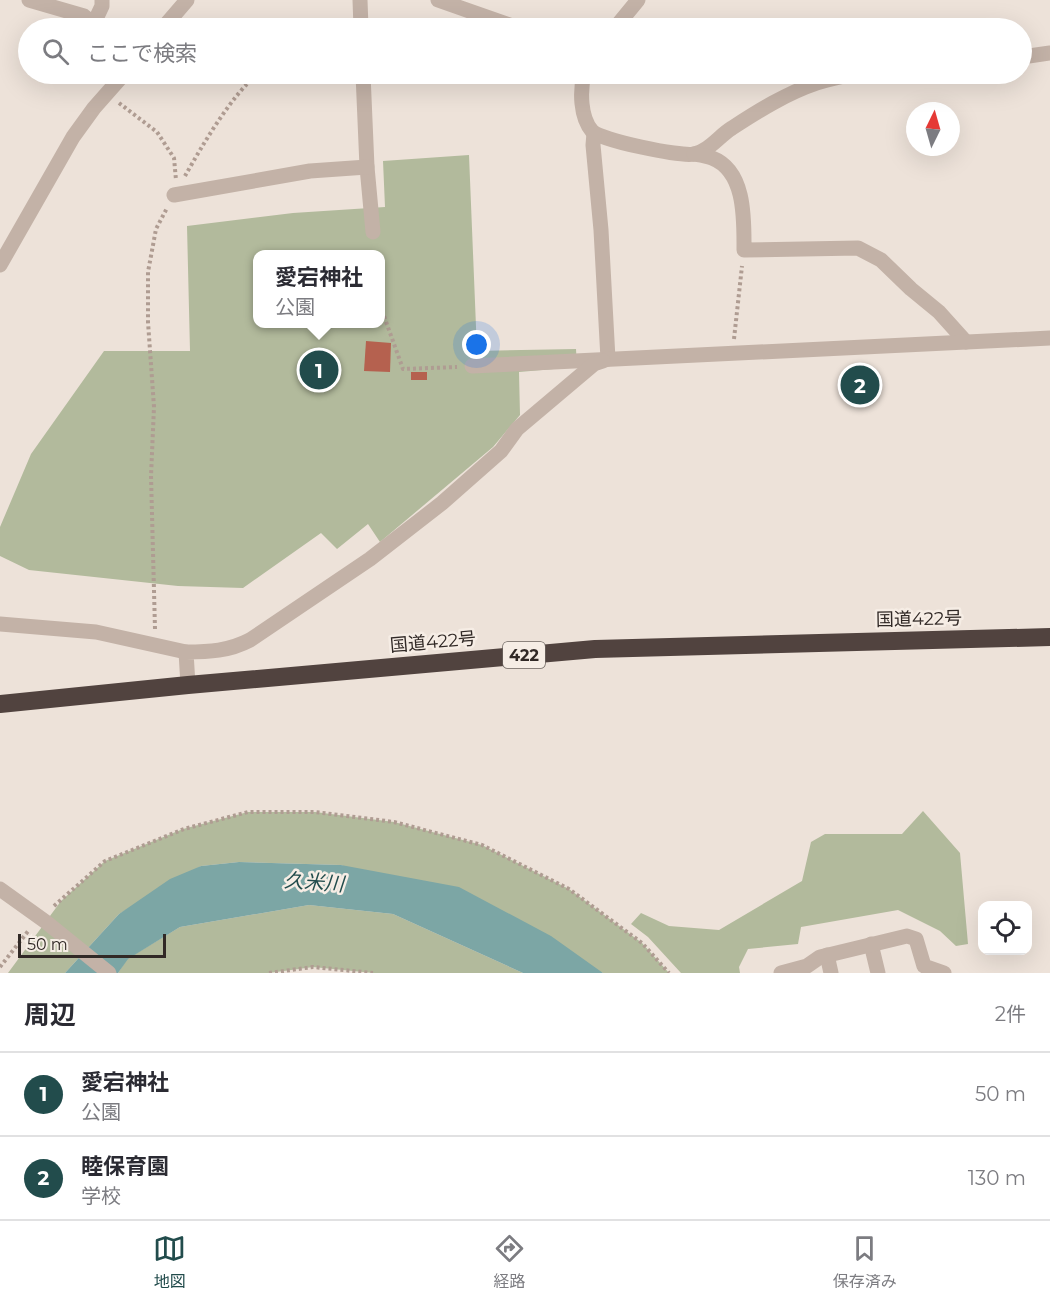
<!DOCTYPE html>
<html lang="ja">
<meta charset="utf-8">
<style>
body{margin:0;font-family:Montserrat,"Noto Sans JP",sans-serif;background:#f7f7f7;color:#2b2b33}
.controls{position:absolute;right:18px;bottom:18px;display:grid;overflow:hidden;border-radius:12px;box-shadow:0 6px 24px #0002}
.controls button{width:54px;height:54px;display:grid;place-items:center;padding:0;border:0;border-bottom:2px solid #e1e1e2;background:#fff;color:#2b2b33;font:30px sans-serif}
.compass{position:absolute;left:906px;top:102px;width:54px;height:54px;border-radius:50%;background:#fff;box-shadow:0 6px 24px #0002;rotate:5deg}
.scale{position:absolute;left:18px;bottom:15px;width:148px;box-sizing:border-box;padding-left:6px;border:3px solid #312926;border-top:0;font-size:16px;line-height:21px;white-space:nowrap;color:#312926;-webkit-text-stroke:4px #f6ede5;paint-order:stroke}
.you{position:absolute;left:477px;top:345px;width:21px;height:21px;margin:-15px;border:4px solid #fff;border-radius:50%;background:#1a73e8;box-shadow:0 0 0 9px #1a73e833}
.badge{display:grid;place-items:center;width:39px;height:39px;border-radius:50%;background:#224c4c;color:#fff;font-size:20px;font-weight:700}
.pin{position:absolute;translate:-50% -50%;border:3px solid #fff;box-shadow:0 2px 6px #0006}
.popup{position:absolute;left:253px;top:250px;width:132px;height:78px;box-sizing:border-box;display:grid;place-content:center;border-radius:12px;background:#fff;filter:drop-shadow(0 2px 4px #0005);font-size:20px;white-space:nowrap;color:#7c7c81}
.popup b{font-size:22px;color:#2b2b33}
.popup::after{content:'';position:absolute;left:50%;top:100%;margin-left:-12px;border:12px solid transparent;border-top-color:#fff}
.list{margin:0;padding:0;list-style:none}
h2{display:flex;justify-content:space-between;align-items:center;height:78px;margin:0;padding:0 24px;font-size:26px}
h2 small{font-size:20px;font-weight:400;color:#7c7c81}
.list li{display:grid;grid-template-columns:39px 1fr auto;gap:18px;align-items:center;box-sizing:border-box;height:84px;padding:0 24px;border-top:2px solid #e1e1e2}
.list b{display:block;font-size:22px;white-space:nowrap}
.list p{margin:0;font-size:20px;white-space:nowrap;color:#7c7c81}
.list em{font-size:20px;font-style:normal;color:#7c7c81}
.icon{flex:none;width:33px;height:33px;fill:none;stroke:currentColor;stroke-width:2;stroke-linecap:round;stroke-linejoin:round}
.map{position:relative;flex:none;width:1050px;height:973px;overflow:hidden}
.search{position:absolute;background:#fff;box-shadow:0 6px 24px #0002;left:18px;right:18px;top:18px;height:66px;display:flex;align-items:center;gap:15px;box-sizing:border-box;padding:0 21px;border-radius:33px;color:#7c7c81;font-size:22px}
.sheet{height:246px;background:#fff}
nav{display:flex;justify-content:space-around;align-items:center;box-sizing:border-box;height:84px;border-top:2px solid #e1e1e2;background:#fff;font-size:16px;color:#7c7c81}
nav a{display:grid;justify-items:center;gap:3px}
nav .on{color:#224c4c}
.map>svg:first-child{display:block}
.green{fill:#b2ba9c;fill-rule:evenodd}
.water{fill:#7ca6a5}
.building{fill:#b5614f}
.lines{fill:none;stroke-linecap:round;stroke-linejoin:round}
.path{stroke:#af9c92;stroke-width:4;stroke-dasharray:3 3;stroke-linecap:butt}
.minor{stroke:#c3b2a7;stroke-width:15}
.highway{stroke:#51433f;stroke-width:18}
.labels{text-anchor:middle;stroke-width:5;stroke-linejoin:round;paint-order:stroke}
.shield{fill:#f6ede5;stroke:#6c645f;stroke-width:1.5}
.shield-label{font-size:16px;font-weight:bold;fill:#312926}
.street-label{font-size:18px;fill:#312926;stroke:#f6ede5}
.water-label{font-size:20px;font-style:italic;fill:#224c4c;stroke:#f6ede5}
</style>
<div class="map">
<svg width="1050" height="973" viewBox="0 0 1050 973">
<rect width="100%" height="100%" fill="#ede2d9"/>
<g class="green">
<path d="M 469,155 L 477,351 L 576,349 L 577,367 L 519,372 L 520,415 L 493,447 L 380,542 L 368,524 L 337,549 L 321,533 L 243,588 L 178,586 L 29,570 L 0,556 L 0,527 L 31,454 L 104,351 L 190,351 L 187,226 L 293,213 L 385,207 L 383,161 ZM 258,254 L 380,254 L 380,324 L 258,324 Z"/>
<polygon points="923,811 960,853 968,944 956,946 940,931 898,910 801,927 798,944 748,949 739,967 740,973 681,973 648,937 631,924 641,913 669,926 719,930 802,881 811,842 825,834 902,834"/>
<polygon points="248,812 315,812 394,822 482,845 569,889 642,943 669,973 603,973 341,865 239,862 201,866 119,914 65,973 8,973 61,901 105,861 183,829"/>
<polygon points="309,905 393,914 523,973 373,973 313,967 269,973 118,973 127,959 180,927"/>
</g>
<polygon class="water" points="239,862 341,865 459,887 551,936 603,973 523,973 393,914 309,905 180,927 128,959 118,973 65,973 119,914 170,879 201,866"/>
<g class="building">
<polygon points="366,341 391,343 390,372 364,371"/>
<rect x="411" y="372" width="16" height="8"/>
</g>
<g class="lines">
<g class="path">
<polyline points="119,103 157,132 174,158 176,180"/>
<path d="M 185,176 C 202,146 232,94 258,74"/>
<polyline points="380,305 403,369 457,367"/>
<polyline points="734,339 742,266"/>
<polyline points="155,629 151,476 154,407 148,322 148,272 156,229 167,208"/>
<polyline points="54,906 105,861 184,829 248,812 315,812 394,822 482,845 569,889 642,943 669,973"/>
<polyline points="0,967 29,930"/>
<polyline points="269,973 313,967 373,973"/>
</g>
<g class="minor">
<polyline points="29,0 84,16 99,28"/>
<polyline points="360,0 361,28"/>
<polyline points="438,0 518,28"/>
<polyline points="94,23 102,6 102,0"/>
<polyline points="163,28 187,0"/>
<polyline points="615,28 638,0"/>
<polyline points="1022,57 1050,53"/>
<polyline points="363,74 367,167 373,232"/>
<path d="M 584,74 C 580,91 580,117 592,131 C 600,140 681,157 694,154 C 709,151 719,136 732,128 C 758,111 787,93 817,83 C 829,79 841,77 853,74"/>
<polyline points="594,133 593,145 601,230 608,359"/>
<path d="M 694,154 C 700,155 707,156 712,158 C 746,171 744,220 744,250 L 858,248 L 881,260 L 911,289 L 939,312 L 966,342"/>
<polyline points="174,195 310,171 367,167"/>
<polyline points="0,265 73,137 94,108 124,74"/>
<polyline points="472,366 1050,338"/>
<polyline points="0,624 96,632 186,652"/>
<path d="M 188,685 L 186,652 C 209,652 229,651 250,640 L 370,559 L 442,503 L 501,451 L 517,429 L 594,364 L 603,361"/>
<polyline points="0,889 46,922 109,973"/>
<polyline points="871,944 878,973"/>
<polyline points="827,955 831,973"/>
<polyline points="781,973 807,966 820,957 907,936 916,939 924,966 944,973"/>
</g>
<polyline class="highway" points="0,704 188,685 595,649 1050,637"/>
</g>
<g class="labels">
<rect class="shield" x="503" y="642" width="42" height="26" rx="4.5"/>
<g class="shield-label">
<text x="524" y="661">422</text>
</g>
<g class="street-label">
<text transform="translate(919 619) rotate(-1)" y="6">国道422号</text>
<text transform="translate(433 642) rotate(-5)" y="6">国道422号</text>
</g>
<g class="water-label">
<text transform="translate(314 882) rotate(4)" y="7">久米川</text>
</g>
</g>
</svg>
<div class="controls">
<button><svg class="icon" aria-label="locate" viewBox="0 0 24 24"><circle cx="12" cy="12" r="6"/><path d="M12 2v4M12 18v4M2 12h4M18 12h4"/></svg></button>
</div>
<svg class="compass" viewBox="-18 -18 36 36"><path d="M0-13l5 13h-10z" fill="#e53935"/><path d="M0 13l5-13h-10z" fill="#7c7c81"/></svg>
<div class="scale">50 m</div>
<div class="you"></div>
<div class="pin badge" style="left:319px;top:370px">1</div>
<div class="popup"><b>愛宕神社</b>公園</div>
<div class="pin badge" style="left:860px;top:385px">2</div>
<div class="search"><svg class="icon" aria-label="search" viewBox="0 0 24 24"><circle cx="10" cy="10" r="6"/><path d="M15 15l6 6"/></svg>ここで検索</div>
</div>
<section class="sheet">
<h2>周辺<small>2件</small></h2>
<ul class="list">
<li><span class="badge">1</span><div><b>愛宕神社</b><p>公園</p></div><em>50 m</em></li>
<li><span class="badge">2</span><div><b>睦保育園</b><p>学校</p></div><em>130 m</em></li>
</ul>
</section>
<nav>
<a class="on"><svg class="icon" aria-label="map" viewBox="0 0 24 24"><path d="M3 6l6-2 6 2 6-2v14l-6 2-6-2-6 2zM9 4v14M15 6v14"/></svg>地図</a>
<a><svg class="icon" aria-label="directions" viewBox="0 0 24 24"><path d="M12 3l9 9-9 9-9-9zM9 14v-3h6M13 9l2 2-2 2"/></svg>経路</a>
<a><svg class="icon" aria-label="saved" viewBox="0 0 24 24"><path d="M7 4h10v16l-5-4-5 4z"/></svg>保存済み</a>
</nav>
